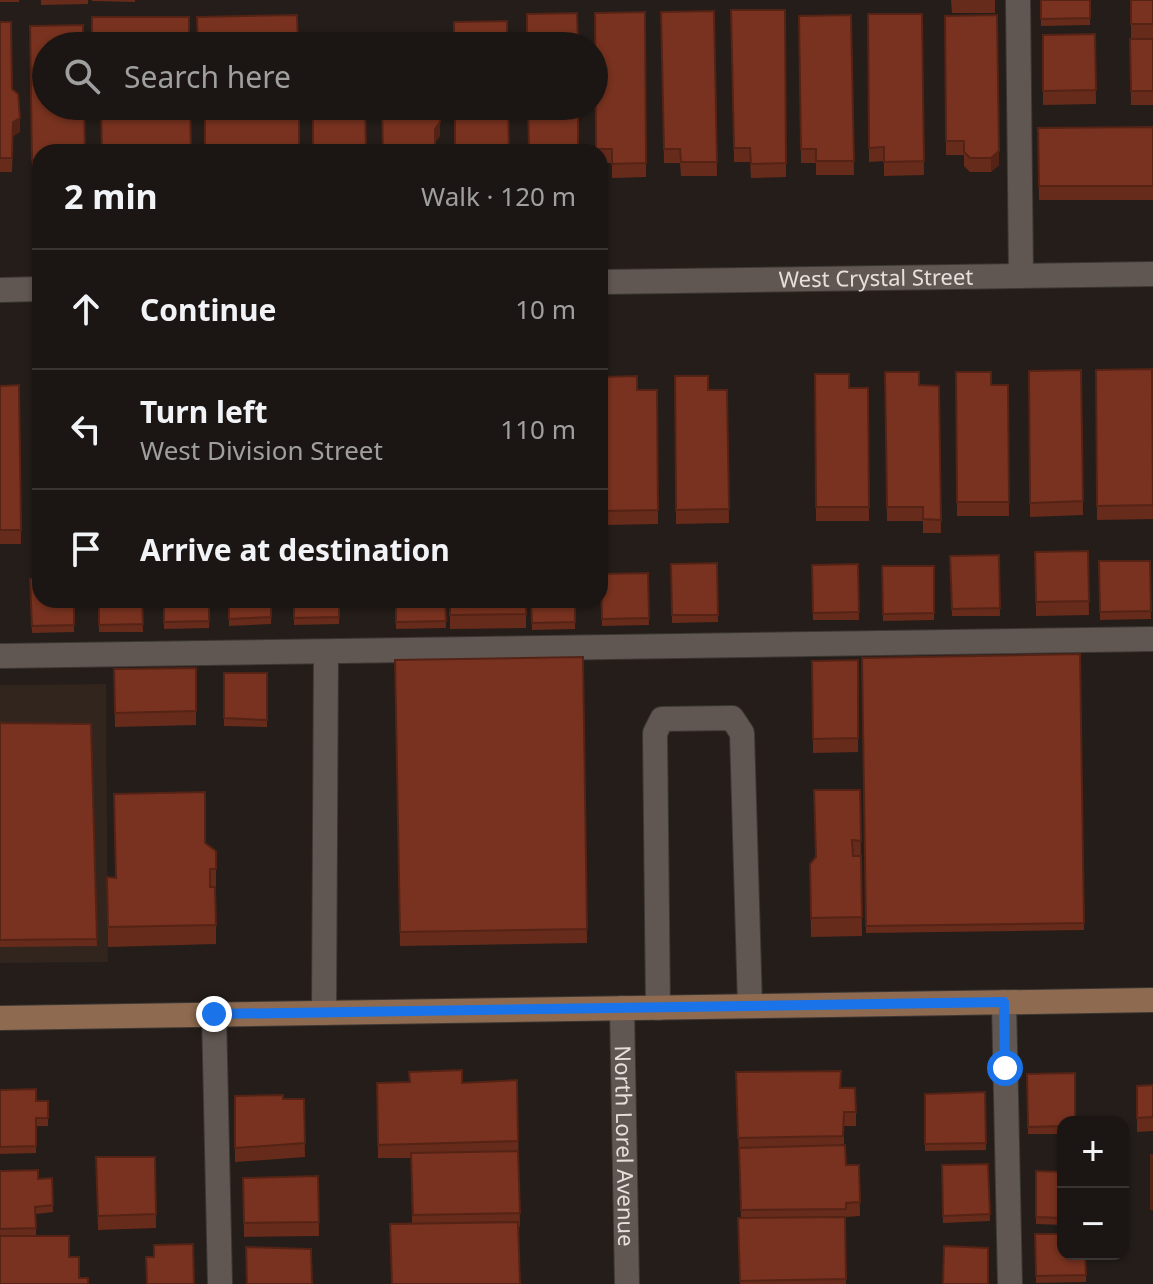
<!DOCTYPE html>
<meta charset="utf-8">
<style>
body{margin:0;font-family:"Noto Sans",sans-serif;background:#282321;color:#f1f3f6}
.controls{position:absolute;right:24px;bottom:24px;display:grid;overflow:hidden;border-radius:16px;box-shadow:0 2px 6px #0004}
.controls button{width:72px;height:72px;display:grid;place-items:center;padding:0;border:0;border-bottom:2px solid #393533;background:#1b1613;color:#f1f3f6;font:40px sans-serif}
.stop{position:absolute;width:24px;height:24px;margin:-18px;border:6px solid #1a73e8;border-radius:50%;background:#fff}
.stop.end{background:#1a73e8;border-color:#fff;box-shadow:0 2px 8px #0008}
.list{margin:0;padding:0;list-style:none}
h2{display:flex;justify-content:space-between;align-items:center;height:104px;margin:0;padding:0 32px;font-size:34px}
h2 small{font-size:26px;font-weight:400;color:#a09fa0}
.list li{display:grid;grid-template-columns:52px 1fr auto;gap:24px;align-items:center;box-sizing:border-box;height:120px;padding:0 32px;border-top:2px solid #393533}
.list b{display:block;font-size:30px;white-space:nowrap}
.list p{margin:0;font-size:26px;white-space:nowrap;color:#a09fa0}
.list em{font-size:26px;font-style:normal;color:#a09fa0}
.icon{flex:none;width:44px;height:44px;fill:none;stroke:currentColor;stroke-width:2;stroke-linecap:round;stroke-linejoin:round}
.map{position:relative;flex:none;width:1153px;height:1284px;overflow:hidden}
.search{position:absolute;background:#1b1613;box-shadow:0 2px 6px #0004;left:32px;top:32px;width:576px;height:88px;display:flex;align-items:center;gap:20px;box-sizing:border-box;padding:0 28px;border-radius:44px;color:#a09fa0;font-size:30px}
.panel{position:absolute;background:#1b1613;box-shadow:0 2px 6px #0004;left:32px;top:144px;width:576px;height:464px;border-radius:24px}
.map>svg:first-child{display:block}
.built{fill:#31251e}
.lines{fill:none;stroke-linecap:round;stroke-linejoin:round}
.lane-casing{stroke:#3d3734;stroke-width:26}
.street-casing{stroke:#3d3734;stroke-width:26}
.secondary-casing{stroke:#3d3734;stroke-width:26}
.lane{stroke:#605752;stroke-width:24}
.street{stroke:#605752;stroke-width:24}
.secondary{stroke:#8e6b50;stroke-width:24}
.wall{fill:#672b1b}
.shaded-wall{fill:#542316}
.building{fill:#78321f;stroke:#542316;stroke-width:2}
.route{stroke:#1a73e8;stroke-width:10}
.labels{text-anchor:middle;stroke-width:7;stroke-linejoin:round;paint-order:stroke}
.street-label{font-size:22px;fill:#e5e0dd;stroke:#241d19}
</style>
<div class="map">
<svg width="1153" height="1284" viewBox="0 0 1153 1284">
<rect width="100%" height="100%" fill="#241d19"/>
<polygon class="built" points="106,684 108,962 0,963 0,685"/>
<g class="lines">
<defs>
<g id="lane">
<polyline points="1018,0 1021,276"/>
<polyline points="0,656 1153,639"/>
<polyline points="1004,1002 1010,1284"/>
<polyline points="658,1008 655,733 662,719 732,718 742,733 750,1006"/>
<polyline points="324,1013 326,652"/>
<polyline points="214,1014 220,1284"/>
</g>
<g id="street">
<path id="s1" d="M 600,282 L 1153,274"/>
<polyline points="0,290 40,289"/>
<path id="s2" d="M 622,1008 L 627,1284"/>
</g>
<polyline id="secondary" points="0,1018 1153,1000"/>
</defs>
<use href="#lane" class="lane-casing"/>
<use href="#street" class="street-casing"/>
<use href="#secondary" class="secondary-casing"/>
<use href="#lane" class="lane"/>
<use href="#street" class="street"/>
<use href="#secondary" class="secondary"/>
</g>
<g class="wall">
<rect x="0" y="0" width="19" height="2"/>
<polygon points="41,0 88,0 88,4 41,5"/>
<polygon points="92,0 135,0 135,2 92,1"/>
<polygon points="951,0 995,0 995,13 952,13"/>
<polygon points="1041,0 1090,0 1090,25 1041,26"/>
<rect x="1131" y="0" width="22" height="38"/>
<polygon points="731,10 785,10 786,177 751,178 750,162 734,162"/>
<polygon points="714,11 717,176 681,176 680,163 664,163 661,12"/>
<polygon points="645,12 646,177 612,178 612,163 600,163 600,152 596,152 595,13"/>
<polygon points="868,14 922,14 924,175 884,176 884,161 869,162"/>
<polygon points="851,15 854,175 816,175 816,163 801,163 799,16"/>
<polygon points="945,16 999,165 991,172 970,172 964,166 964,155 946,155"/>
<polygon points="0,22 20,132 13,136 12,172 0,172"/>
<polygon points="30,26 40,152 40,174 32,174"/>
<polygon points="1095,34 1096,104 1043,105 1043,35"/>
<polygon points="1130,39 1153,39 1153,105 1131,105"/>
<polygon points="455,106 509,152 455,152"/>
<polygon points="1153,127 1153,200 1039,200 1038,128"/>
<polygon points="1152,369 1153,519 1097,520 1096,370"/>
<polygon points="1081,370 1083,515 1030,517 1029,371"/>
<polygon points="885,372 919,385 939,386 941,533 923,533 923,521 887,521"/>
<polygon points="956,372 991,385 1008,385 1009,516 957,516"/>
<polygon points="815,374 849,388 868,388 869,521 816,521"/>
<polygon points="675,376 708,390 727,390 729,523 676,524"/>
<polygon points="601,377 637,390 657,390 658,524 604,525"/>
<polygon points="19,385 21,544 0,544 0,386"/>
<polygon points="33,400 40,400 40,545 35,545"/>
<polygon points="1088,551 1089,615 1036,616 1035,552"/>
<polygon points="999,555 1000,616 952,616 950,556"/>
<polygon points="1099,561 1150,561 1151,619 1100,620"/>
<polygon points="717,563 718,622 672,623 671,564"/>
<polygon points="858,564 859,620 813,620 812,565"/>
<polygon points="882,566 934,566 934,620 883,621"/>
<polygon points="648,573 649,625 602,626 601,574"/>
<polygon points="30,579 74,600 74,632 32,633"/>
<polygon points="99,600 142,600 143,632 99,632"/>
<polygon points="163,600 209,600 209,628 164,629"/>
<polygon points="229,600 271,600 271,624 229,626"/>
<polygon points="294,600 339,600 339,624 294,625"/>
<polygon points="395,600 445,600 446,628 396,629"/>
<polygon points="450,600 526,600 526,628 450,629"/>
<polygon points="531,600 575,600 575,629 532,630"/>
<polygon points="1080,654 1084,930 866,933 862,658"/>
<polygon points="583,657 587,943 400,946 395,660"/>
<polygon points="858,660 858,752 813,753 812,661"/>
<polygon points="196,668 196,725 115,727 114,669"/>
<polygon points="224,673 267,673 267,727 224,726"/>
<polygon points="0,723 91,724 97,946 0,947"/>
<polygon points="860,790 862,936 811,937 810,864"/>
<polygon points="205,843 216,851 216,944 108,947 107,877 115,878"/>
<polygon points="409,1072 462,1083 517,1080 520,1227 412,1224 411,1158 378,1158 377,1083 409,1082"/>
<polygon points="736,1072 841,1088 856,1112 856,1126 844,1126 844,1145 846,1165 859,1165 860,1216 846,1217 846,1223 845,1223 846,1284 740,1284 738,1218 741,1218"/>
<polygon points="1027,1074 1063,1122 1063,1134 1028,1134"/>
<polygon points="1153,1085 1153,1131 1137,1132 1137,1086"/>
<polygon points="0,1090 36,1101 48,1101 48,1126 36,1126 36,1153 0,1154"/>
<polygon points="985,1092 986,1150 925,1151 925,1094"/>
<polygon points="235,1096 304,1099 305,1157 235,1162"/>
<polygon points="96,1157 155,1157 156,1228 98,1230"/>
<polygon points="988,1164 990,1221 943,1223 942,1165"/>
<polygon points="0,1171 38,1179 52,1178 53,1212 36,1214 36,1235 0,1236"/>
<polygon points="1036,1171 1063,1172 1063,1225 1036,1224"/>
<polygon points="318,1176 319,1236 244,1237 243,1178"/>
<polygon points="1035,1234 1086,1275 1086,1282 1036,1283"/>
</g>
<g class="shaded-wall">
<polygon points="20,118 20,132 13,136 12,172 13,122"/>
<polygon points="440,122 440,136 435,143 435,129"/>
<polygon points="999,151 999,165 991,172 991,158"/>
</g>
<g class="building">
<polygon points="1041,0 1090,0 1090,18 1041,19"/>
<rect x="1131" y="0" width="22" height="24"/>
<polygon points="731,10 785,10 786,163 751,164 750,148 734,148"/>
<polygon points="714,11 717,162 681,162 680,149 664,149 661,12"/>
<polygon points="645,12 646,163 612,164 612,149 596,149 595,13"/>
<polygon points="577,13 578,46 527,46 527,14"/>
<polygon points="868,14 922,14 924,161 884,162 884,147 869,148"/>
<polygon points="297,15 298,46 198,46 197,17"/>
<polygon points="851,15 854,161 816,161 816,149 801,149 799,16"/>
<polygon points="997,15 999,151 991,158 970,158 964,152 964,141 946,141 945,16"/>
<rect x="92" y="17" width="97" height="29"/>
<polygon points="507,21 507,46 454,46 454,22"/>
<polygon points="0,22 11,22 12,89 18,94 20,118 13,122 12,158 0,158"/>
<polygon points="83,25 83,46 46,46 46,106 84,106 85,152 40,152 40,160 32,160 30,26"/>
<polygon points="1095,34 1096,90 1043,91 1043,35"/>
<polygon points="432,39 433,46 381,46 381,40"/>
<polygon points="1130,39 1153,39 1153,91 1131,91"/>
<polygon points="364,41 364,46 312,46 312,42"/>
<polygon points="101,106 190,106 191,152 102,152"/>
<rect x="205" y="106" width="94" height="46"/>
<polygon points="313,106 365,106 366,152 313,152"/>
<polygon points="382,106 439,106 440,122 435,129 435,152 383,152"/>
<polygon points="455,106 508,106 509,152 473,152 473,149 455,149"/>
<polygon points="528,106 578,106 578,152 548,152 548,150 529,151"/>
<polygon points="1153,127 1153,186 1039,186 1038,128"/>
<polygon points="1152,369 1153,505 1097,506 1096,370"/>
<polygon points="1081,370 1083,501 1030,503 1029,371"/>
<polygon points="885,372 919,372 919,385 939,386 941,520 923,519 923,507 887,507"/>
<polygon points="956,372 991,372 991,385 1008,385 1009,502 957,502"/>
<polygon points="815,374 849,374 849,388 868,388 869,507 816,507"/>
<polygon points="637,376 637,390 657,390 658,510 604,511 601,377"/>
<polygon points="675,376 708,376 708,390 727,390 729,509 676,510"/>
<polygon points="19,385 21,530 0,530 0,386"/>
<polygon points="33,400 40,400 40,531 35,531"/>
<polygon points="1088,551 1089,601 1036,602 1035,552"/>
<polygon points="999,555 1000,608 952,609 950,556"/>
<polygon points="1099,561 1150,561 1151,611 1100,612"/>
<polygon points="717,563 718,615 672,615 671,564"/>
<polygon points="858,564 859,612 813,613 812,565"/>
<polygon points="882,566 934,566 934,613 883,614"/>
<polygon points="648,573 649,618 602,619 601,574"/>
<polygon points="30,579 40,579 40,600 74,600 74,625 32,626"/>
<polygon points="99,600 142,600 143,624 99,625"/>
<polygon points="164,600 209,600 209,621 164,622"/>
<polygon points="229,600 271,600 271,617 229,619"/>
<polygon points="294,600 339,600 339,617 294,618"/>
<polygon points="396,600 445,600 446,621 396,622"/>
<polygon points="450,600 526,600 526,614 450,615"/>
<polygon points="531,600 575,600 575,622 532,623"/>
<polygon points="1080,654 1084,923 866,926 862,658"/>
<polygon points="583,657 587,929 400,932 395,660"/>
<polygon points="858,660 858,738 813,739 812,661"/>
<polygon points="196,668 196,711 115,713 114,669"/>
<polygon points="224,673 267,673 267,720 224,718"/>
<polygon points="0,723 91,724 97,939 0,940"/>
<polygon points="814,790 860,790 861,841 852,840 853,856 861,856 862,917 811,918 810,864 816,857"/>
<polygon points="205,792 205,843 216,851 216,869 210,869 210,887 215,887 216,925 108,927 107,877 116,878 114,794"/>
<polygon points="462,1070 462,1083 517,1080 518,1141 378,1145 377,1083 410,1082 409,1072"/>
<polygon points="841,1071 840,1088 855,1088 856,1112 844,1112 843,1136 738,1138 736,1072"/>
<polygon points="1075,1073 1075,1122 1063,1122 1063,1126 1028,1127 1027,1074"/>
<polygon points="1153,1085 1153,1117 1137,1118 1137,1086"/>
<polygon points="36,1089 36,1101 48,1101 48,1118 36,1118 36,1146 0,1147 0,1090"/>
<polygon points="985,1092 986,1143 925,1144 925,1094"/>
<polygon points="283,1095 283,1099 304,1099 305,1143 235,1148 235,1096"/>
<polygon points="845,1145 846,1165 859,1165 860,1202 846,1203 846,1209 741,1210 739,1148"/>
<polygon points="518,1151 520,1213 413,1215 411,1153"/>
<rect x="1151" y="1155" width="2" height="54"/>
<polygon points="96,1157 155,1157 156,1214 98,1216"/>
<polygon points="988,1164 990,1214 943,1216 942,1165"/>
<polygon points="38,1170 38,1179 52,1178 53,1205 35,1207 36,1228 0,1229 0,1171"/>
<polygon points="1036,1171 1063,1172 1063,1218 1036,1217"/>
<polygon points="318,1176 319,1222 244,1223 243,1178"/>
<polygon points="845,1217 846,1279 740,1281 738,1218"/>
<polygon points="518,1222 520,1284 392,1284 390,1224"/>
<polygon points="1035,1234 1063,1234 1063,1254 1085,1254 1086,1275 1036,1276"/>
<polygon points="0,1236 69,1236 69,1257 79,1257 79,1278 88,1278 88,1284 0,1284"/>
<polygon points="193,1244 194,1284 147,1284 146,1257 154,1257 154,1245"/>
<polygon points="944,1246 988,1248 988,1284 943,1284"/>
<polygon points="246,1247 311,1249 312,1284 247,1284"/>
</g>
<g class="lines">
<polyline class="route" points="214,1014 1004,1002 1005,1068"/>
</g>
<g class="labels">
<g class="street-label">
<text dy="8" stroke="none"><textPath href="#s1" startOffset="276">West Crystal Street</textPath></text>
<text dy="8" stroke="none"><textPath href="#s2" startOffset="138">North Lorel Avenue</textPath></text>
</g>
</g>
</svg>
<div class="controls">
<button>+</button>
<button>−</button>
</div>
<div class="stop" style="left:1005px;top:1068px"></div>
<div class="stop end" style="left:214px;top:1014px"></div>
<div class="search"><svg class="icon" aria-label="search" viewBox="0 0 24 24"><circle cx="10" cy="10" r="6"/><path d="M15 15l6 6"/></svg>Search here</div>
<section class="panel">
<h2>2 min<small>Walk · 120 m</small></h2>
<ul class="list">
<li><svg class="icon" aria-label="ahead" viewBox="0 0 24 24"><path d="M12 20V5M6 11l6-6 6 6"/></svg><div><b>Continue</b></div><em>10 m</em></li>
<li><svg class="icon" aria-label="left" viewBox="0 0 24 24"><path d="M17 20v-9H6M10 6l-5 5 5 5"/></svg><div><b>Turn left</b><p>West Division Street</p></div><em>110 m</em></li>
<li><svg class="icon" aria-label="arrive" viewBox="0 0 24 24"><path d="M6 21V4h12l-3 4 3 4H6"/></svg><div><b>Arrive at destination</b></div></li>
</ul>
</section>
</div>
